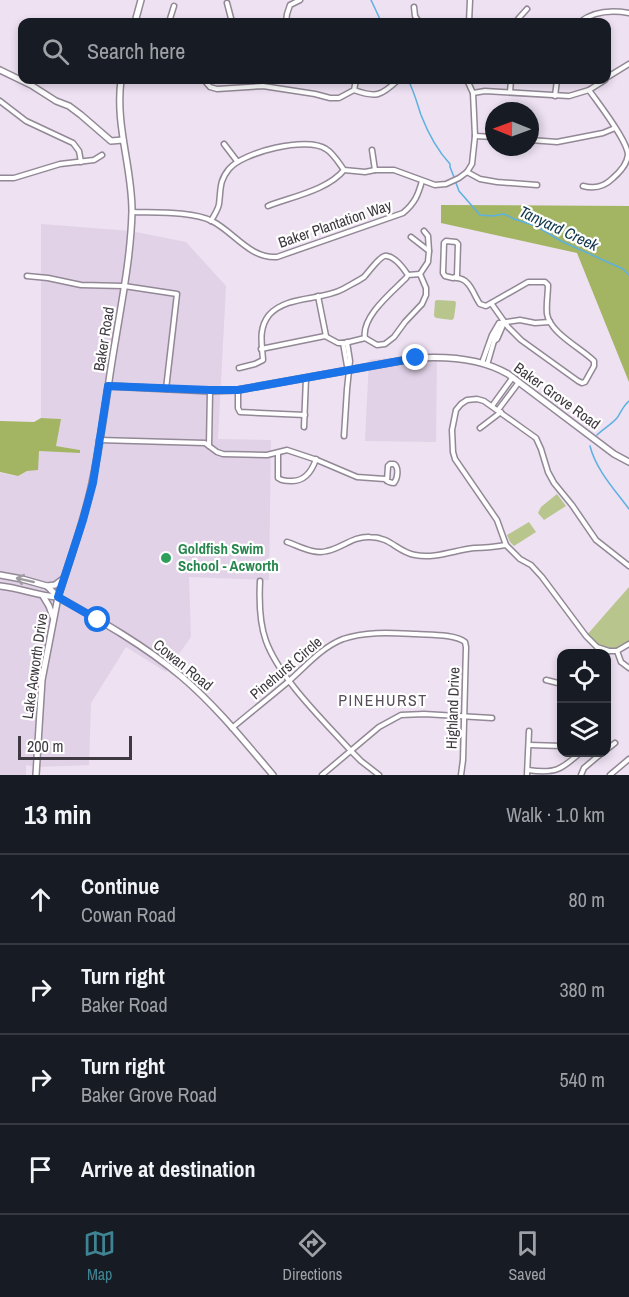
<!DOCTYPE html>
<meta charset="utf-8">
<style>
body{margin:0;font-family:"Archivo Narrow",sans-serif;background:#242831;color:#f1f3f6}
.controls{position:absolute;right:18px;bottom:18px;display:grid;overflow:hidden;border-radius:12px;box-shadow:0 3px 9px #0003}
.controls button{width:54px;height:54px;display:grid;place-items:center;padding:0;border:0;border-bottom:2px solid #363941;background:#171b24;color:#f1f3f6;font:30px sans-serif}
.compass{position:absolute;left:485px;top:102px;width:54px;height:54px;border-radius:50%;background:#171b24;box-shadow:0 3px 9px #0003;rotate:271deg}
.scale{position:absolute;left:18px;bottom:15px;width:114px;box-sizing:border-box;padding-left:6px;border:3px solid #3e3940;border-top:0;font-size:16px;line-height:21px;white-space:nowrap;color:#3e3940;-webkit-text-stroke:4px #fff;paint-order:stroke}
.stop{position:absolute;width:18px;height:18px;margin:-14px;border:4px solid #1a73e8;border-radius:50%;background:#fff}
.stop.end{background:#1a73e8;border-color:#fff;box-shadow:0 2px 6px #0008}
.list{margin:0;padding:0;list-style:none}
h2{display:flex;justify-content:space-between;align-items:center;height:78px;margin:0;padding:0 24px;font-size:26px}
h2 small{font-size:20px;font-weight:400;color:#9ea1a6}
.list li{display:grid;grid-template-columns:39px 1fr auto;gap:18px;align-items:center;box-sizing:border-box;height:90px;padding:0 24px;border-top:2px solid #363941}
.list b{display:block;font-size:22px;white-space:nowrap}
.list p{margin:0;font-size:20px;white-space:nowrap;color:#9ea1a6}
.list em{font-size:20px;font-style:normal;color:#9ea1a6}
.icon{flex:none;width:33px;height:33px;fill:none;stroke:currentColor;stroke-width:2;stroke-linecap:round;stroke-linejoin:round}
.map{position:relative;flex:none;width:629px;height:775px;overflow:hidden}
.search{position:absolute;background:#171b24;box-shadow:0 3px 9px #0003;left:18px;right:18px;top:18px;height:66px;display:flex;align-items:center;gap:15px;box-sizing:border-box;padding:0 21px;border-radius:12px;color:#9ea1a6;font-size:22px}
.sheet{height:438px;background:#171b24}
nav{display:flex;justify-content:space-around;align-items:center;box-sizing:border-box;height:84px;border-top:2px solid #363941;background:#171b24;font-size:16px;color:#9ea1a6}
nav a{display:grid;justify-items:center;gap:3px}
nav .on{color:#408493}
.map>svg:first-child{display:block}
.built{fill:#e1d2e7}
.green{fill:#b8c58d}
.forest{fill:#a3b463}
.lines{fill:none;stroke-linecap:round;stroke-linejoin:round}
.stream{stroke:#5bb1e1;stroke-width:1.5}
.street-casing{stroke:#928896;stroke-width:7}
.secondary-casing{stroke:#928896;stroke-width:8}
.primary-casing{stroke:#928896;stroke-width:8}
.street{stroke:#fff;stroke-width:4}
.secondary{stroke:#fff;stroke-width:5}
.primary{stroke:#fff;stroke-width:5}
.oneway{stroke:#9e9ca0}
.route{stroke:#1a73e8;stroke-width:8}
.leisure-dot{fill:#2e9e5b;stroke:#fff;stroke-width:2}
.labels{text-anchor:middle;stroke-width:4.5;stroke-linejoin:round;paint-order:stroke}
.street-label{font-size:15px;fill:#3e3940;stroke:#fff}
.leisure-label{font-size:15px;font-weight:bold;fill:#27864d;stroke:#fff;text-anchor:start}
.water-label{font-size:16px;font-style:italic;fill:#0e3549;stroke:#fff}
.neighbourhood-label{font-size:16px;letter-spacing:1.5px;fill:#594f5c;stroke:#fff}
</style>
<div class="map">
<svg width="629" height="775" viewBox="0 0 629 775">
<rect width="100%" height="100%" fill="#ede1f2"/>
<g class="built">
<polygon points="41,224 131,231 186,242 226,286 218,439 271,440 269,580 189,577 191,637 166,672 126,647 91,703 89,765 37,767 26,765 26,775 0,775 0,473 18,476 27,471 39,451 80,452 80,450 56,446 60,419 41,418"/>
<polygon points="437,353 436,442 365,441 369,360"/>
</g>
<g class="green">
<polygon points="437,300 455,301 456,303 454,318 452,320 436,318 434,316 435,301"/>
<polygon points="557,494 566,506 544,520 538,513 541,507"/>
<polygon points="529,522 536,532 514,546 510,542 507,535"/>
<polygon points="629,587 629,644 617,651 604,650 586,636"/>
</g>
<g class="forest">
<polygon points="441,205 629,206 629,382 577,253 441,223"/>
<polygon points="41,418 61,419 56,446 80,450 80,453 39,451 38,470 27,471 18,476 0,472 0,421 34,422"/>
</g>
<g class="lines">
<g class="stream">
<polyline points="371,0 379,17 380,22"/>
<path d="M 408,80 C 414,91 417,103 421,115 C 428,133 437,150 450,164 L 450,167 L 454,177"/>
<polyline points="456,183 459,191 480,215 492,216 504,214 514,219 536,226 561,241 623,269 629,275"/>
<path d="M 597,435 C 603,429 612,424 617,418 C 621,412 623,406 629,401"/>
<path d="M 590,446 C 596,470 615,490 629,509"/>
</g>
<defs>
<g id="street">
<polyline points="227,3 232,22"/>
<polyline points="414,7 415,16 419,22"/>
<polyline points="169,22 174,6"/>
<polyline points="286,22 287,14 290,5 300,0"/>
<polyline points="469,22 470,0"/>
<polyline points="517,22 518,19 527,9"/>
<path d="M 580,22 C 594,11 612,10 629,13"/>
<polyline points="606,78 629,64"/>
<polyline points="204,80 210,87 217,89 263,86 315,94 330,98 339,98 354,90 356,80"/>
<path d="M 354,90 C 376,98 381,96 398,80"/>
<polyline points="510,92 511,80"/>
<polyline points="473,93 485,91 569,96 589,90 605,80"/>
<polyline points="555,96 557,80"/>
<polyline points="0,101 26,121 73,143 79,151 81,162"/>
<polyline points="475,136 494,137"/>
<polyline points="530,140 557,142 603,133 615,128"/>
<polyline points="224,144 237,161"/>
<polyline points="372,150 375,170"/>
<polyline points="467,172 480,179 497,182 537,185"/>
<polyline points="0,178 14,178 60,164 94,160 102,155"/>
<path d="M 583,186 C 595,189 604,187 613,178 C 620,172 627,164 628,155 C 628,141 598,103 589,90"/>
<path d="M 268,206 C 291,197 328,190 344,170"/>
<path d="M 132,212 C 154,213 192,211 212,221 C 234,232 250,259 277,257 L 403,213 C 415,203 418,195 422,181"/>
<path d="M 211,221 C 214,215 218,210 219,204 C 221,189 219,181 229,169 C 243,152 307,136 326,149 C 333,153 339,163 344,170 L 365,172 L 375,170 L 394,170 L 435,185 L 446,184 L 459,178 L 467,172 L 472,164 L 475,136 L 473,93 L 467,80"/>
<polyline points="424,231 428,236 429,251"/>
<polyline points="411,237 429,251 428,262 420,274"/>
<polygon points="446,241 456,242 458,244 457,276 453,278 445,276 443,273 444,243"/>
<polyline points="27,276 48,278 81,285 124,286 177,294 166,389"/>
<path d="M 456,278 C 470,278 473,294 480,304 L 486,306 L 528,282 L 545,282 L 548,285 C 548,294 546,304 547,314 C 550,333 581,348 594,361 L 594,366 L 585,382 L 582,383 L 578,381 L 521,340 L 508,327 L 491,303"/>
<polyline points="318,296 326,336"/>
<polyline points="494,341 495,336 504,323"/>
<polyline points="343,343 347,366"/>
<polyline points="261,349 325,336 338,343 345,343 365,338"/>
<polyline points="482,363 492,335 499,323 520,320 535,323 550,322"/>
<polyline points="487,365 494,341 497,339 504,323"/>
<path d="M 239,368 L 255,364 L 263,360 C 262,344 258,329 269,315 C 287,295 321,301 343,289 C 350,285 358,281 364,277 C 369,272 381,254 387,256 C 395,257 404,269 408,275 L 406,278 C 392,292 361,317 365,338 L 377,345 L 385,344 L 394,337 L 405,322 L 422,304 L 426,295 L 426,288 L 420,274 L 408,275"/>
<polyline points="238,390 238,408 240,412 305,415"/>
<polyline points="492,406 513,377"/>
<polyline points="498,410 519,382"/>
<polyline points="304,427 306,378"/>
<polyline points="480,428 501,412"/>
<polyline points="344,436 347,389 350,361 347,342"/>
<polyline points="99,440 205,443 209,446 210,391"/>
<path d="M 209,446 L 217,452 L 223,454 L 267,455 L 287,450 L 317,460 L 357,477 L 385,479 C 388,482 390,483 394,483 C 398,478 399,467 394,464 L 390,464 L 388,466 L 387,481"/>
<path d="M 278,454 L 278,478 C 282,481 286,481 292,481 C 305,481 312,471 316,459"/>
<path d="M 287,542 C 299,546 314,555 327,551 C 342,548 353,536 370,537 C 391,537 397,552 415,555 C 435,559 455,550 474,548 C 486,548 494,547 506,545"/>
<polyline points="629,566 596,540 572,505 554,483 548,472 541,449 536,438 484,401 477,399 467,400 461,404 456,410 452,430 453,452 455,459 497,520 506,545 520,559 531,565 542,577 586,636 597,647 609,651 617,651 629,644"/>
<path d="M 260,581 C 259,601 259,622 266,641 C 280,679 323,720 351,751 L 361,761 L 379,775"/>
<polyline points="617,651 621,662 629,668"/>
<polyline points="546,680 562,684"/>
<path d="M 232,728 C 251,712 270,697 289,681 C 305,667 322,647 343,639 C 367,631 392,633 416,634 C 429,635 455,634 465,642 L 466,647 L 463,760 L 461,775"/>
<polyline points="529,745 562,746"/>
<polyline points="606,750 615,743"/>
<path d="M 528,770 C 555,774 561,770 581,752"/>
<polyline points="322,775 379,727 401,715 424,714 492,718"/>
<polyline points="527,775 529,731"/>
<polyline points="581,775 584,768 603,752"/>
<polyline points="610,775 629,759"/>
</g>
<g id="secondary">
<polyline points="135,22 141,0"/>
<polyline points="0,70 31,85 56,101 69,106 81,115 111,141 123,140"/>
<path d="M 121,80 C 115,126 132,166 132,211 C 131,255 122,300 115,343 C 107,389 102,437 92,483 C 84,522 70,559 58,597 C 101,621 144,645 182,677 C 216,706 244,741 273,775"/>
<path d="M 108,386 L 210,391 L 238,390 L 416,358 C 447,356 481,358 508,374 L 614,454 L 629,462"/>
</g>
<g id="primary">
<polyline points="0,575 22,579 47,586 58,597"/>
<path d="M 0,586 C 20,588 38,596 58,597"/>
<polyline points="47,586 55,585 63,579"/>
<polyline points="43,596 49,606 53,617"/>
<polyline points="36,775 42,680 58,597"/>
</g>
</defs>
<use href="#street" class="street-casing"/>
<use href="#secondary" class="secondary-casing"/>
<use href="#primary" class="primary-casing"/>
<use href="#street" class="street"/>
<use href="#secondary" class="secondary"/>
<use href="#primary" class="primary"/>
</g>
<defs><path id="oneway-shaft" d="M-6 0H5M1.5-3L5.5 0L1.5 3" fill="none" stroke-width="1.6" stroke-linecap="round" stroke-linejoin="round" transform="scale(1.5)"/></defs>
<use class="oneway" href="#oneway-shaft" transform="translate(25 580) rotate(-167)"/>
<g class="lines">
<polyline class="route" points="98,620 58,597 83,520 93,483 108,386 210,390 238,390 416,358"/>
</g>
<circle class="leisure-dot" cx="166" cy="558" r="6"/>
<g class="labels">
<g class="street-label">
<text transform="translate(335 224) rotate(-19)" y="5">Baker Plantation Way</text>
<text transform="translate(104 339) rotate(-81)" y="5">Baker Road</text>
<text transform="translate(557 396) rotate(36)" y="5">Baker Grove Road</text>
<text transform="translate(183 665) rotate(39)" y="5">Cowan Road</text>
<text transform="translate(35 666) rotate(-82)" y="5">Lake Acworth Drive</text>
<text transform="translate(286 668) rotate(-40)" y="5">Pinehurst Circle</text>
<text transform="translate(453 708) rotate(-88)" y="5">Highland Drive</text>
</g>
<g class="leisure-label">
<text x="178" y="554">Goldfish Swim<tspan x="178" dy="17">School - Acworth</tspan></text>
</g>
<g class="water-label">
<text transform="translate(559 228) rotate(25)" y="6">Tanyard Creek</text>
</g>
<g class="neighbourhood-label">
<text x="383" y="706">PINEHURST</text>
</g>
</g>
</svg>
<div class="controls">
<button><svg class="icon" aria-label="locate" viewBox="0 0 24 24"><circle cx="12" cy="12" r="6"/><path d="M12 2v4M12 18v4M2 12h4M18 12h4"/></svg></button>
<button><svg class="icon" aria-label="layers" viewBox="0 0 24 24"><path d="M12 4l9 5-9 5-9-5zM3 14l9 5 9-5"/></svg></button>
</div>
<svg class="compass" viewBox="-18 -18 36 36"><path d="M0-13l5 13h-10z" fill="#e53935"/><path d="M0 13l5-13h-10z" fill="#9ea1a6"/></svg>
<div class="scale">200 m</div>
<div class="stop" style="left:98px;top:620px"></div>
<div class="stop end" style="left:416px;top:358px"></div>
<div class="search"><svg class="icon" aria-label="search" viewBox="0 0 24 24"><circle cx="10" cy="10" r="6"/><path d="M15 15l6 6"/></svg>Search here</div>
</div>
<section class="sheet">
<h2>13 min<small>Walk · 1.0 km</small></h2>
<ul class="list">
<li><svg class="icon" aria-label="ahead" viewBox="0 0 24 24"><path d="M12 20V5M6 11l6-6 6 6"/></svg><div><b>Continue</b><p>Cowan Road</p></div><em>80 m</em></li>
<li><svg class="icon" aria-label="right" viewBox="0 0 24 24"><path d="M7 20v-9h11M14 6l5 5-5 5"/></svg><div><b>Turn right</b><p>Baker Road</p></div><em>380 m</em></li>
<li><svg class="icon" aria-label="right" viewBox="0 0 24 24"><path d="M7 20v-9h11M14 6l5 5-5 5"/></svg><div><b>Turn right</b><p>Baker Grove Road</p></div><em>540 m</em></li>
<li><svg class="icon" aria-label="arrive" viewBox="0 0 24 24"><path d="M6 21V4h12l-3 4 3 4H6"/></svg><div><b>Arrive at destination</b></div></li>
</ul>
</section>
<nav>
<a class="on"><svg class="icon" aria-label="map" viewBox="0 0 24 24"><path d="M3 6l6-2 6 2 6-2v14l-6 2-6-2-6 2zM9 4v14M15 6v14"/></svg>Map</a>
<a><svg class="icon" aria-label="directions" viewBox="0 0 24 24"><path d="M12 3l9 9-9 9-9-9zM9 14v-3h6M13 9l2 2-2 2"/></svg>Directions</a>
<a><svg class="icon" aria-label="saved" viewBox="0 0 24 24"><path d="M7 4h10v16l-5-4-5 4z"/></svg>Saved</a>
</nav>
